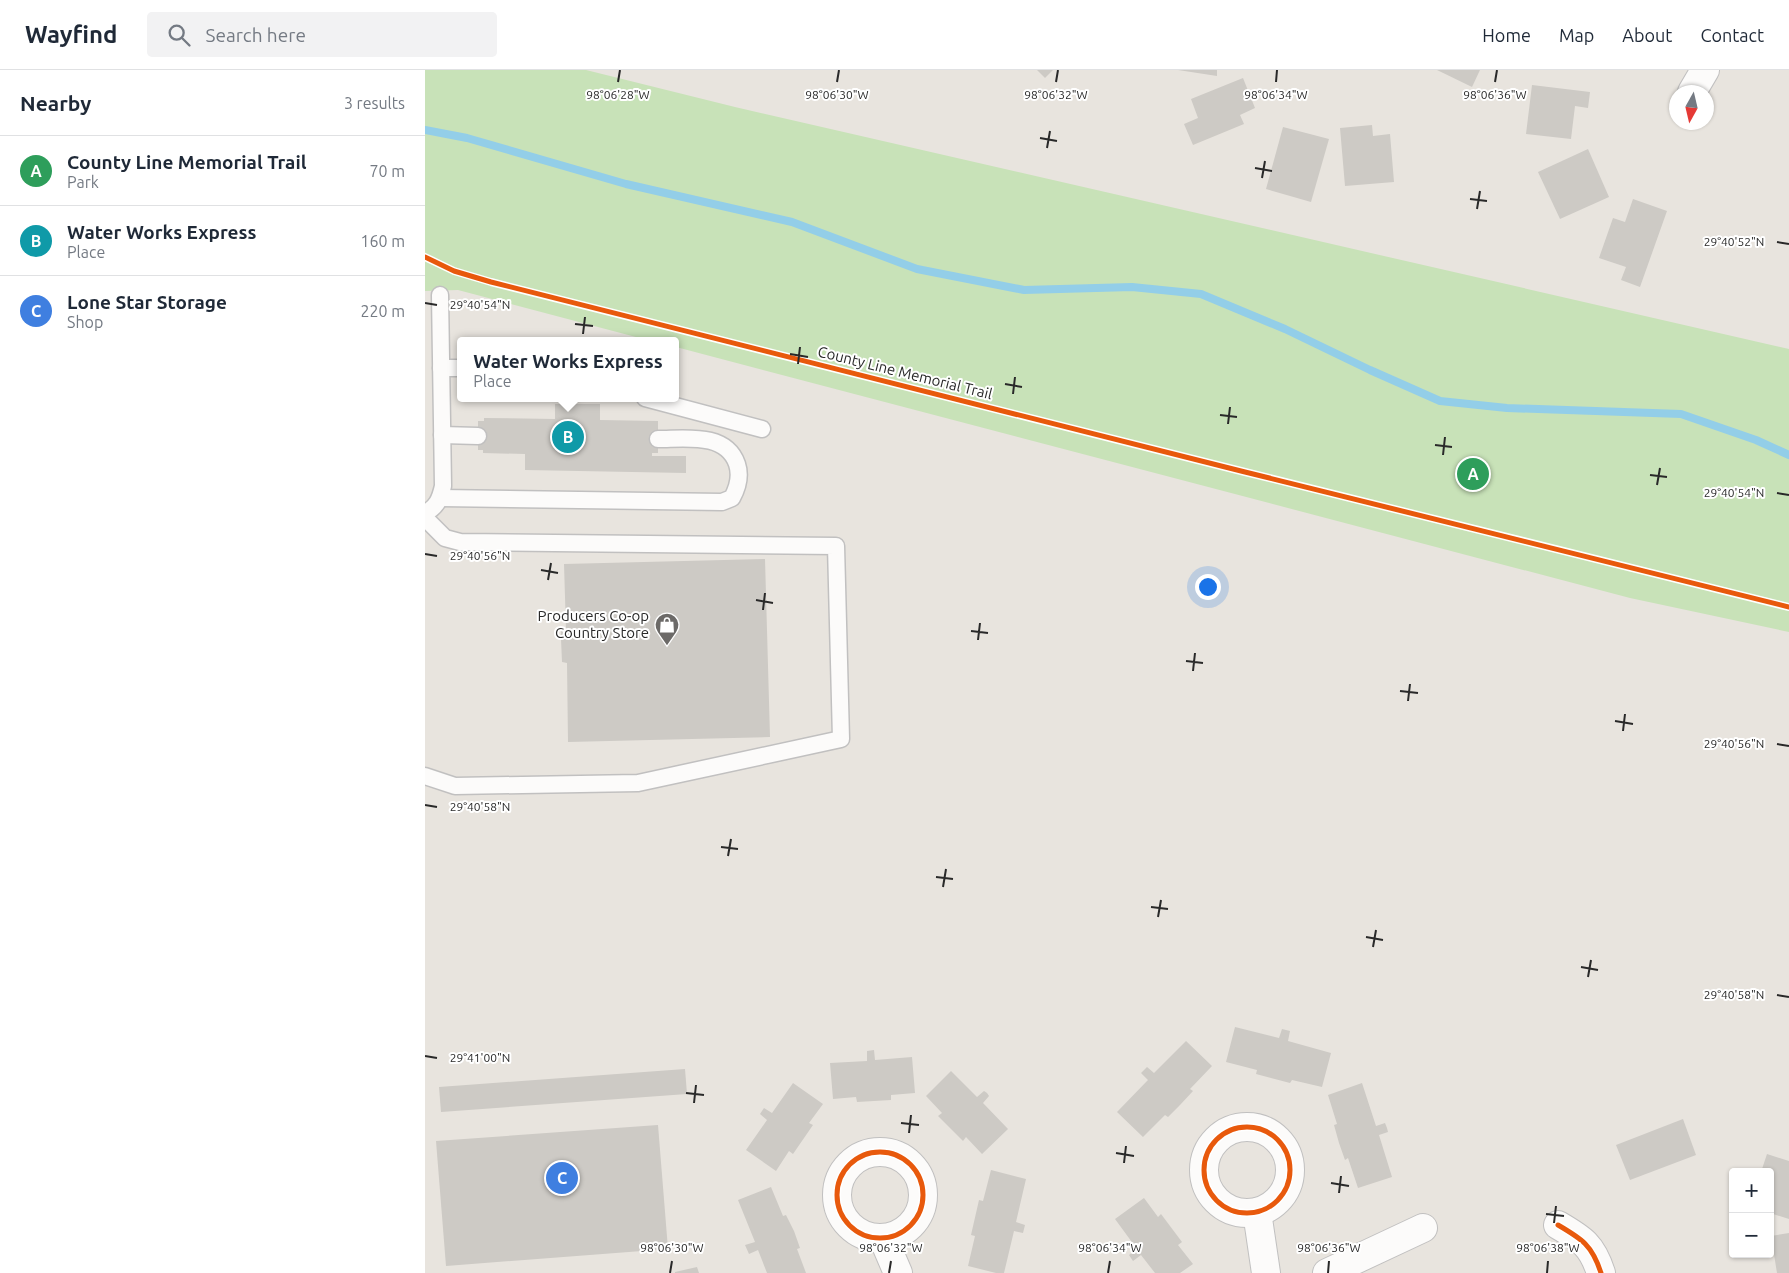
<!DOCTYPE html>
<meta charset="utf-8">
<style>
body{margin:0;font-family:Ubuntu,sans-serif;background:#f2f2f3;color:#1f2937}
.controls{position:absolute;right:15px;bottom:15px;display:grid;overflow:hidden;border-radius:5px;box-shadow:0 1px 4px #0004}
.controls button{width:45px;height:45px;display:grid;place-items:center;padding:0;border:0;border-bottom:1px solid #e0e1e3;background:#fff;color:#1f2937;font:25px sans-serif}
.compass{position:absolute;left:1244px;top:15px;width:45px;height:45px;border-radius:50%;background:#fff;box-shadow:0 1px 4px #0004;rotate:188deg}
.you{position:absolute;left:782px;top:516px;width:18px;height:18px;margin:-12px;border:4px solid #fff;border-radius:50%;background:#1a73e8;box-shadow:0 0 0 8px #1a73e833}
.badge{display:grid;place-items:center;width:32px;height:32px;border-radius:50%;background:#6c6a68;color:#fff;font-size:16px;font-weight:700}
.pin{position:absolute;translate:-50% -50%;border:2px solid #fff;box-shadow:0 1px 5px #0006}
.popup{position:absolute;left:32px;top:267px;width:222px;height:65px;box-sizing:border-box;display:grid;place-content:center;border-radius:5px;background:#fff;filter:drop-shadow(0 1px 4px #0005);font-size:16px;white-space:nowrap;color:#747a83}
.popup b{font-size:19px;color:#1f2937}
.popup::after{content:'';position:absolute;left:50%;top:100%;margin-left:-10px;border:10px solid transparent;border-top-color:#fff}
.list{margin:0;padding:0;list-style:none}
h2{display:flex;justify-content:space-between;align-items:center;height:65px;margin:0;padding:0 20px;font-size:21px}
h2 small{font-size:16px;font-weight:400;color:#747a83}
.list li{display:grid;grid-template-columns:32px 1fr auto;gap:15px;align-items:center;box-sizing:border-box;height:70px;padding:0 20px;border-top:1px solid #e0e1e3}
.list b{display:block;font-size:19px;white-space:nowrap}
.list p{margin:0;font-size:16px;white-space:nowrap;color:#747a83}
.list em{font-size:16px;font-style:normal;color:#747a83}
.icon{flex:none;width:28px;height:28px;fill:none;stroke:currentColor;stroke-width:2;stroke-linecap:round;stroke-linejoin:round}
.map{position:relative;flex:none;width:1364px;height:1203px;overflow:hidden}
header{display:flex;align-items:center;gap:30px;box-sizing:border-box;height:70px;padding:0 25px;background:#fff;border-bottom:1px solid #e0e1e3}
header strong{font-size:24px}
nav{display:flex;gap:28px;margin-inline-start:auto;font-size:18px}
.search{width:350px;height:45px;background:#f2f2f3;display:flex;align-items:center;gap:12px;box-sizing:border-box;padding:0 18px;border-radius:5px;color:#747a83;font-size:19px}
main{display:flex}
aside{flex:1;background:#fff}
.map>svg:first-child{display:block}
.green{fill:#c8e2b8}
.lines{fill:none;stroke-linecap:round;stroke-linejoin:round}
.stream{stroke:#93cee8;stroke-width:8}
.building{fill:#cdcac5}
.lane-casing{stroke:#c1c0c0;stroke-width:19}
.street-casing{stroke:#c1c0c0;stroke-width:30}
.lane{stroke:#fcfbfa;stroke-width:16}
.street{stroke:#fcfbfa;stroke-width:28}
.cycleway-casing{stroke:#fff;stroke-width:8}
.cycleway{stroke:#e8590c;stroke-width:5}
.ticks{fill:none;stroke:#292929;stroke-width:2}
.labels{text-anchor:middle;stroke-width:4;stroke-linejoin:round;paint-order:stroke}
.street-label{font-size:15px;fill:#292929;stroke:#fff}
.poi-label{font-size:15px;fill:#292929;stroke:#fff;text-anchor:end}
.ticks-label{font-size:12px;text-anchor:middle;fill:#292929;stroke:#fff;stroke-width:4;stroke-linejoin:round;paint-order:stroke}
</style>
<header>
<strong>Wayfind</strong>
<div class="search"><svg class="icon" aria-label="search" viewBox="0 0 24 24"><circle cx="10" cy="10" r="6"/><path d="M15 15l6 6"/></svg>Search here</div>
<nav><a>Home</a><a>Map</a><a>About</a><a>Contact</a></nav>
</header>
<main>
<aside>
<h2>Nearby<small>3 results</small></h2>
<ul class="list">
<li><span class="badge" style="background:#2e9e5b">A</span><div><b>County Line Memorial Trail</b><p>Park</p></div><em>70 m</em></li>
<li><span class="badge" style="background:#0f9aa8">B</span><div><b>Water Works Express</b><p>Place</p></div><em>160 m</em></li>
<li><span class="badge" style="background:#3f7fe0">C</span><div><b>Lone Star Storage</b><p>Shop</p></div><em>220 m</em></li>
</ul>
</aside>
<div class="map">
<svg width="1364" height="1203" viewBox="0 0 1364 1203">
<rect width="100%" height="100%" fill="#e8e4de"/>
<polygon class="green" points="0,0 161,0 310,37 1364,279 1364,562 1205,528 251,277 250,271 226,271 33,220 0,221"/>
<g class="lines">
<polyline class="stream" points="0,60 42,68 201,114 367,152 492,199 599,220 707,217 776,224 860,259 945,300 1015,331 1082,338 1256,344 1331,370 1364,385"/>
</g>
<g class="building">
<polygon points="612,0 628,0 620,8"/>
<polygon points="753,0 792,0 792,6"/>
<polygon points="1012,0 1055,0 1047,17"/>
<polygon points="818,8 830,38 815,45 819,54 768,75 759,54 773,48 766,29"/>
<polygon points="1107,15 1165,22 1163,38 1150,36 1146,69 1101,64"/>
<polygon points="947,55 948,66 965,64 969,112 920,116 915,58"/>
<polygon points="858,57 904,69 886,132 841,119"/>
<polygon points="1163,79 1184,127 1135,149 1113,102"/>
<polygon points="1208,129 1242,141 1215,217 1196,210 1201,197 1174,188 1188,148 1200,152"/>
<polygon points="130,334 175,334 175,350 233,351 233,383 227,383 227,386 261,386 261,403 100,400 100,384 58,383 58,380 53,380 53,351 59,351 59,348 130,349"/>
<polygon points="340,489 345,667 143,672 142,593 137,592 136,569 136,560 141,560 139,494"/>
<polygon points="810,957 854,968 857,959 865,961 863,971 906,983 897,1017 867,1010 865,1013 831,1004 832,1000 801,992"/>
<polygon points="761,971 787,996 765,1019 768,1021 755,1035 743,1047 740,1045 718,1067 692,1042 723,1010 716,1003 722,997 729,1003"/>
<polygon points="449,980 450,990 487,987 490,1023 466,1025 466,1030 432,1032 431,1027 408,1029 405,993 442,991 442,981"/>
<polygon points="260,999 262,1024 16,1042 14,1017"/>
<polygon points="526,1001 552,1027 559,1021 562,1023 564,1026 558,1033 583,1059 557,1084 541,1067 538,1071 513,1046 517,1043 501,1026"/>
<polygon points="368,1013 398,1034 384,1053 388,1055 368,1084 364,1081 351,1101 321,1080 342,1050 335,1044 339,1038 347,1043"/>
<polygon points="937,1013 951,1056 960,1053 962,1058 963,1062 954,1065 967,1107 933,1118 923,1088 920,1090 914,1073 909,1055 912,1054 903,1025"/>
<polygon points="1258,1049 1271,1085 1205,1110 1191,1075"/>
<polygon points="233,1055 243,1179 21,1196 11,1071"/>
<polygon points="1342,1084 1364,1091 1364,1149 1345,1143 1345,1102 1336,1102"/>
<polygon points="566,1100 601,1109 591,1152 600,1155 598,1163 589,1161 579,1203 571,1203 543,1196 550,1166 546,1165 554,1130 558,1131"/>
<polygon points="346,1117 358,1146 361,1145 369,1161 375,1178 372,1179 381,1203 342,1203 333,1180 324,1184 320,1175 330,1172 313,1130"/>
<polygon points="719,1128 733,1147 736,1144 757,1172 753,1175 768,1194 755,1203 730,1203 716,1185 708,1191 704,1185 712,1179 690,1149"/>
<polygon points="1364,1163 1364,1203 1352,1203 1346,1166"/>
<polygon points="272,1197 274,1203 250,1203 250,1202"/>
</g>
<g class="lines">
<defs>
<g id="lane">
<polyline points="16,298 36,298"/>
<polyline points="220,328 337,359"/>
<polyline points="17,365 53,366"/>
<path d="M 16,428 L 297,432 L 307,428 C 313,417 316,406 312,394 C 301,362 260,369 233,369"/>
<path d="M 0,443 C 12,437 15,429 18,416 L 15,225"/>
<polyline points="0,448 20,468 35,472 411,476 416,669 213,713 30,716 0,706"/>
</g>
<g id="street">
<polyline points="1267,22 1280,0"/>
<circle cx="822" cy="1100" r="43"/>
<circle cx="455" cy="1125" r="43"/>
<polyline points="832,1142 841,1203"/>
<path d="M 1133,1155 C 1157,1169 1167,1175 1176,1203"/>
<polyline points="458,1168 473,1203"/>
<polyline points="902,1203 998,1158"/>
</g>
</defs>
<use href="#lane" class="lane-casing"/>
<use href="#street" class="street-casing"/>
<use href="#lane" class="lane"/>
<use href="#street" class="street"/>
<defs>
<g id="cycleway">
<polyline points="0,187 29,201 66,212 820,402 1364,537"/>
<circle cx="822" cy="1100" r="43"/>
<circle cx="455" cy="1125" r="43"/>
<path d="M 1133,1155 C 1157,1169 1167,1175 1176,1203"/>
</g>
</defs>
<use href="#cycleway" class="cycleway-casing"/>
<use href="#cycleway" class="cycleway"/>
</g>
<path class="ticks" d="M 193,12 L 195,0M 412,12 L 414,0M 631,12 L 633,0M 851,12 L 852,0M 1070,12 L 1072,0M 615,68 L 632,71M 622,78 L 625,61M 830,98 L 847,101M 837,108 L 840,91M 1045,129 L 1062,131M 1052,139 L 1055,121M 1352,172 L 1364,174M 0,233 L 12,235M 150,254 L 168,256M 158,264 L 160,247M 365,284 L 383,287M 373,294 L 375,277M 580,314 L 597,317M 588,324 L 590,307M 795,345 L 812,347M 803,354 L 805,337M 1010,375 L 1027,377M 1018,385 L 1020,367M 1225,405 L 1242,407M 1232,415 L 1235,398M 1352,423 L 1364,425M 0,484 L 12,486M 116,500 L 133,503M 123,510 L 126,493M 331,530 L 348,533M 338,540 L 340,523M 546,561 L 563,563M 553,570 L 555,553M 761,591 L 778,593M 768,601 L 770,583M 975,621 L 993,623M 983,631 L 985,614M 1190,651 L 1208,654M 1198,661 L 1200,644M 1352,674 L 1364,676M 0,735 L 12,737M 296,777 L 313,779M 303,786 L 306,769M 511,807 L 528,809M 518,817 L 521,799M 726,837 L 743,839M 733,847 L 736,830M 941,867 L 958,870M 948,877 L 951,860M 1156,897 L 1173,900M 1163,907 L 1166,890M 1352,925 L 1364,927M 0,986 L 12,988M 261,1023 L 279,1025M 269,1033 L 271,1015M 476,1053 L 494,1055M 484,1063 L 486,1045M 691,1083 L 709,1086M 699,1093 L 701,1076M 906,1113 L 924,1116M 914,1123 L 916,1106M 1121,1144 L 1139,1146M 1129,1153 L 1131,1136M 245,1203 L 247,1191M 464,1203 L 466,1191M 683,1203 L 685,1191M 903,1203 L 904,1191M 1122,1203 L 1123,1191"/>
<defs>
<symbol id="shop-pin" viewBox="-11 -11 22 30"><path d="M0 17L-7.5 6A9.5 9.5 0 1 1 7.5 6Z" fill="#6c6a68" stroke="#fff"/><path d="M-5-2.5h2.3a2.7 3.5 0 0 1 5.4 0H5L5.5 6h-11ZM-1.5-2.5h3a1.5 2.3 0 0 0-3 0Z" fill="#fff"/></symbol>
</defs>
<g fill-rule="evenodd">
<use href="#shop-pin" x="228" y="541" width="28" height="38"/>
</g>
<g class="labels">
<g class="street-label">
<text transform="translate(480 303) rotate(14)" y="5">County Line Memorial Trail</text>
</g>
<g class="poi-label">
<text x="224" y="551">Producers Co-op<tspan x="224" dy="17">Country Store</tspan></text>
</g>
</g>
<g class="ticks-label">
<text x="193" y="29">98°06'28"W</text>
<text x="412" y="29">98°06'30"W</text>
<text x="631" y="29">98°06'32"W</text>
<text x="851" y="29">98°06'34"W</text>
<text x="1070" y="29">98°06'36"W</text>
<text x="1309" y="176">29°40'52"N</text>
<text x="55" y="239">29°40'54"N</text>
<text x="1309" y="427">29°40'54"N</text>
<text x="55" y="490">29°40'56"N</text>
<text x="1309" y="678">29°40'56"N</text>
<text x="55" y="741">29°40'58"N</text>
<text x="1309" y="929">29°40'58"N</text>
<text x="55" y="992">29°41'00"N</text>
<text x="247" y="1182">98°06'30"W</text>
<text x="466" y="1182">98°06'32"W</text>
<text x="685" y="1182">98°06'34"W</text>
<text x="904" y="1182">98°06'36"W</text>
<text x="1123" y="1182">98°06'38"W</text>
</g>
</svg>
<div class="controls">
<button>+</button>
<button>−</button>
</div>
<svg class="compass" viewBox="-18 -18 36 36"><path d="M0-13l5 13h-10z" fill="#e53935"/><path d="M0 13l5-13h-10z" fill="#747a83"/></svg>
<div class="you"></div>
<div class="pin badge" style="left:1048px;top:404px;background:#2e9e5b">A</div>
<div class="pin badge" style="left:143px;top:367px;background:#0f9aa8">B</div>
<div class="popup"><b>Water Works Express</b>Place</div>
<div class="pin badge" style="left:137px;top:1108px;background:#3f7fe0">C</div>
</div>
</main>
